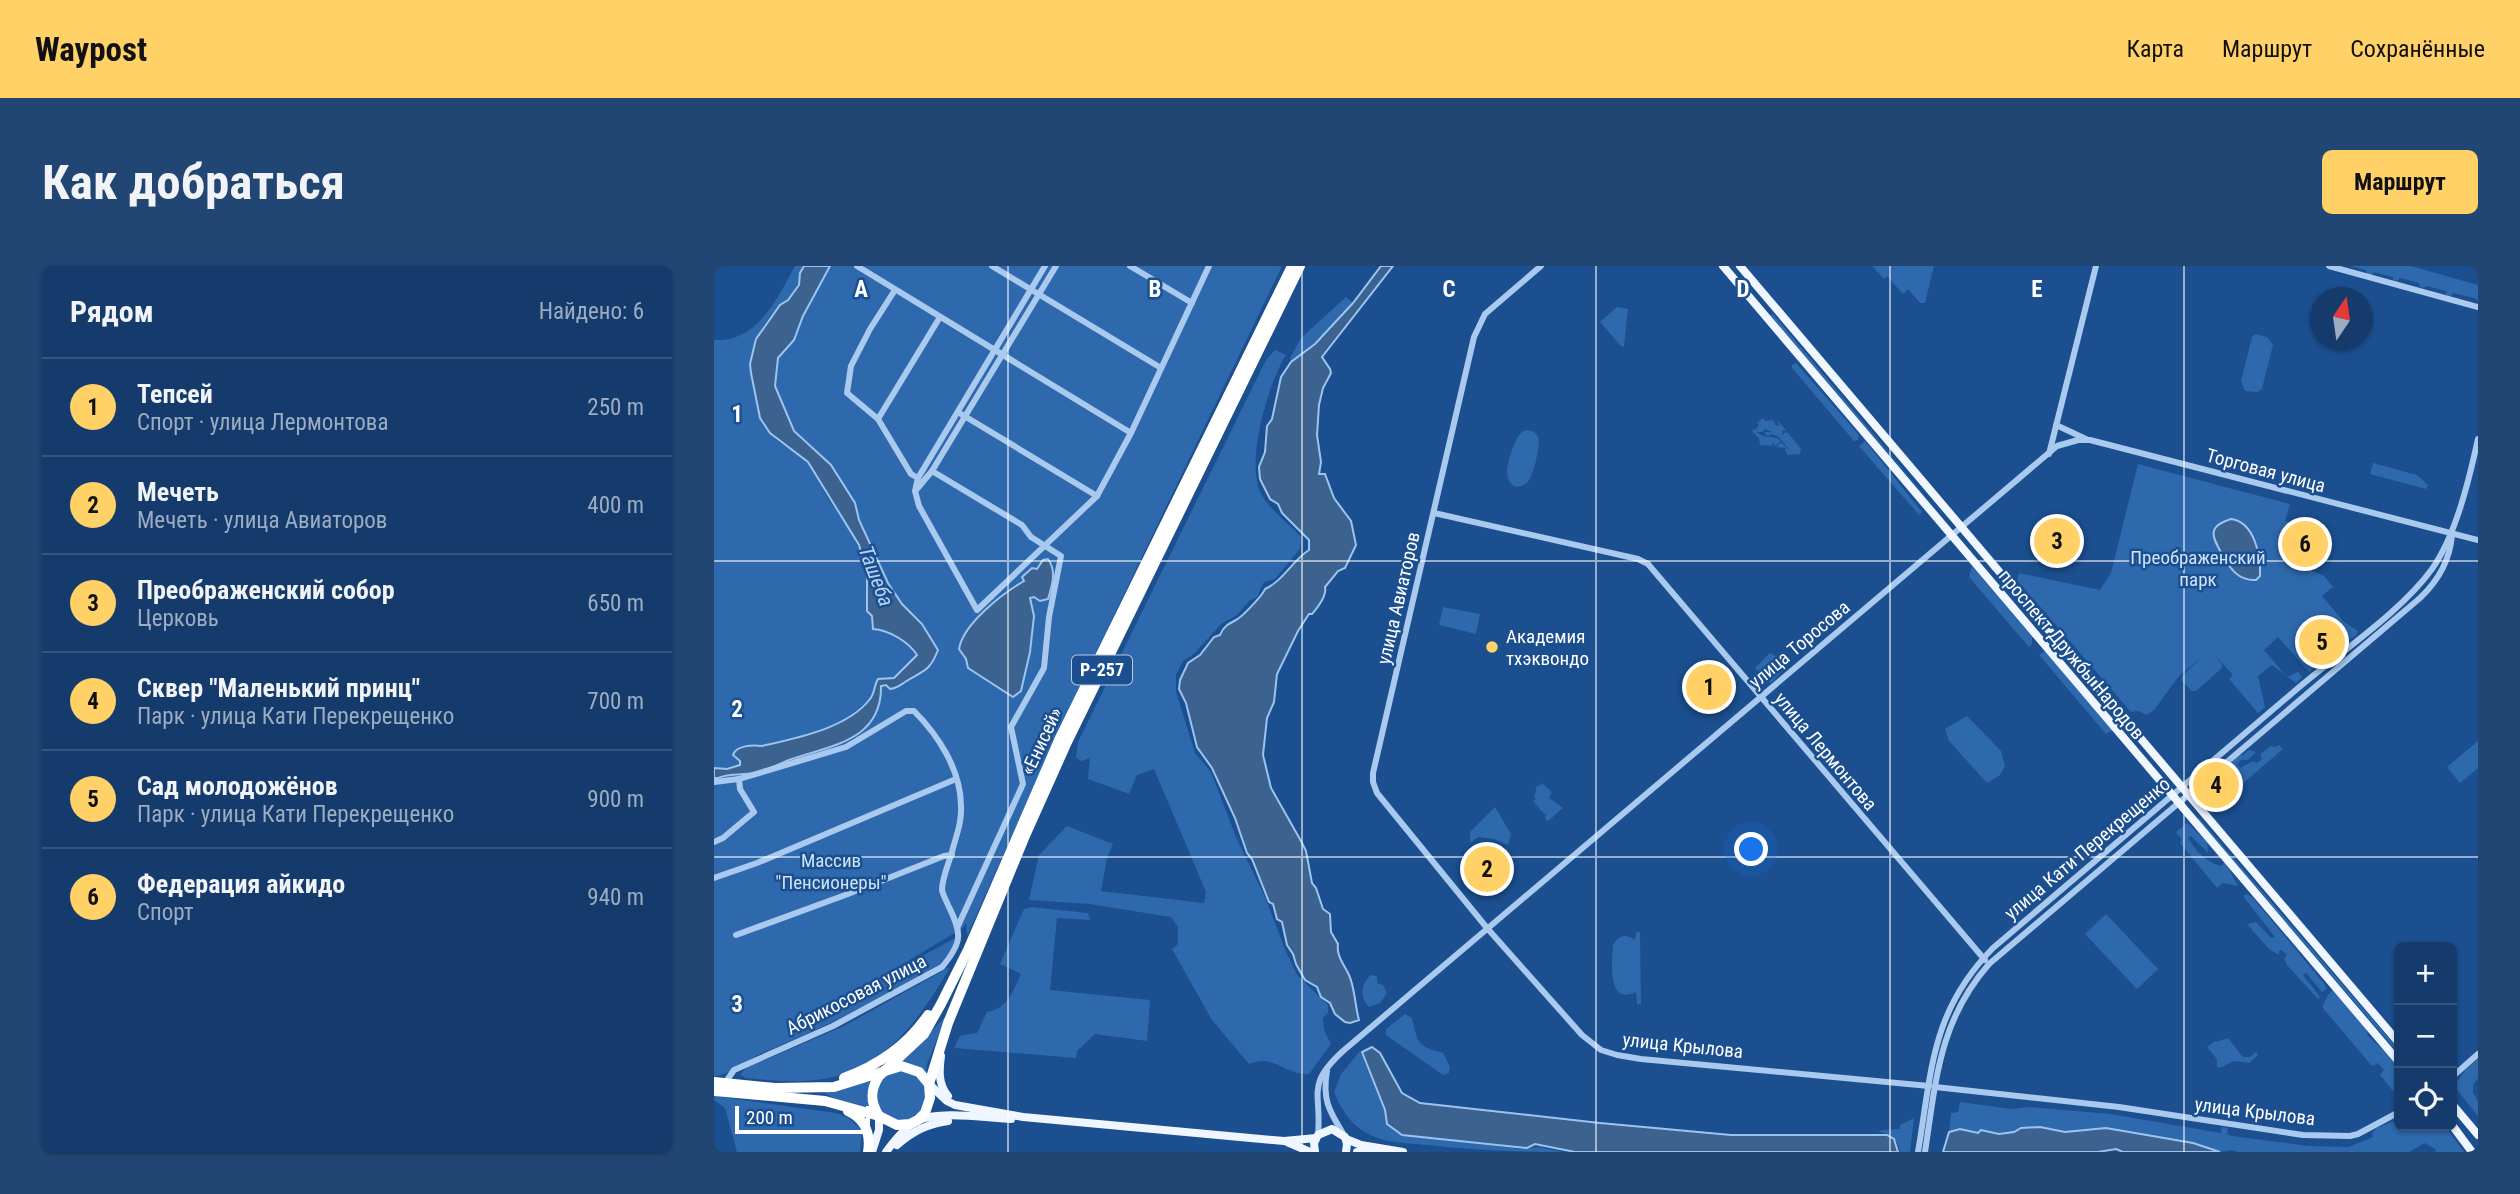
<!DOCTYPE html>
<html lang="ru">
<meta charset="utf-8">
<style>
body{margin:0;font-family:"Roboto Condensed",sans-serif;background:#214673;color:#f1f3f6}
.controls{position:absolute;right:21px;bottom:21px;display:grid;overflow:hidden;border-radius:10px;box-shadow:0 2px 5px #0004}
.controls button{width:63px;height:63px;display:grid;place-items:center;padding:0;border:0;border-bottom:2px solid #33557e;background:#143b6b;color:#f1f3f6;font:35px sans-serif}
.compass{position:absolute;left:1596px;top:21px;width:63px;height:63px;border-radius:50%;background:#143b6b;box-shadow:0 2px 5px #0004;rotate:13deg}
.scale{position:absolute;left:21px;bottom:18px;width:135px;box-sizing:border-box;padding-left:7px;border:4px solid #fff;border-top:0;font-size:19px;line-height:24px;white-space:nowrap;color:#fff;-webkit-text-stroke:5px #1b4f8f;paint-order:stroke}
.you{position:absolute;left:1038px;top:584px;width:24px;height:24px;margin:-18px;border:5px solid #fff;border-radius:50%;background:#1a73e8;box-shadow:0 0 0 10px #1a73e833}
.badge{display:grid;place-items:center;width:46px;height:46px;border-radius:50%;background:#ffd166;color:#111;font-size:23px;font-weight:700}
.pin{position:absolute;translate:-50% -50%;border:4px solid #fff;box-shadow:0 2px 7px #0006}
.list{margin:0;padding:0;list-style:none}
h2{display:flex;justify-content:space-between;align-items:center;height:91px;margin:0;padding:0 28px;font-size:30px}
h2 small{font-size:23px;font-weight:400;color:#9dadc1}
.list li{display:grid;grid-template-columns:46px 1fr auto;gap:21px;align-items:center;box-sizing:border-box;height:98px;padding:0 28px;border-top:2px solid #33557e}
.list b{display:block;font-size:26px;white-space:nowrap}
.list p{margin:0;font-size:23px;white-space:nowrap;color:#9dadc1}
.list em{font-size:23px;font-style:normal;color:#9dadc1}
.icon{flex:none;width:38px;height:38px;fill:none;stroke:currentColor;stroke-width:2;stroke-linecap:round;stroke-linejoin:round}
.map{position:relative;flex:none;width:1764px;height:886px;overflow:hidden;border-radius:10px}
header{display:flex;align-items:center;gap:42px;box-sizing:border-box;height:98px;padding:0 35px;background:#ffd166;color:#111}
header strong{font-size:33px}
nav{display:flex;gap:38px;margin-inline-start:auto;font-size:24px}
.intro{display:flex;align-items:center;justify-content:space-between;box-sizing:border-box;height:168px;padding:0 42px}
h1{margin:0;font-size:49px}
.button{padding:18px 32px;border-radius:10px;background:#ffd166;color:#111;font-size:24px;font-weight:700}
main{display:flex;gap:42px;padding:0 42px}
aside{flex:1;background:#143b6b;border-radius:10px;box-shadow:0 2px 5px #0004}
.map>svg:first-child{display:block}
.green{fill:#2e69ad}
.water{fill:#3c6290;stroke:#9cc4f0;stroke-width:2}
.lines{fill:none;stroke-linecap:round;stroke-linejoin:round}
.river{stroke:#3c6290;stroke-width:8}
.minor{stroke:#a9c9ee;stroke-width:6}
.major{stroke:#f0f6ff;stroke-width:8}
.highway{stroke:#fff;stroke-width:10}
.grid{fill:none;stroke:#fff;stroke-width:2;stroke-opacity:0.55}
.poi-dot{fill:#ffd166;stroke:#1b4f8f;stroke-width:2.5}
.labels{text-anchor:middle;stroke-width:5;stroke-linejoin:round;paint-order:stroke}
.shield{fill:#1b4f8f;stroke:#bbcadd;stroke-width:2}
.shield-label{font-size:18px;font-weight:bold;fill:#fff}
.street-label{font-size:19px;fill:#fff;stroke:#1b4f8f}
.park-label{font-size:19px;fill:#cfe3fa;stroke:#1b4f8f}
.poi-label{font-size:19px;fill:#fff;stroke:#1b4f8f;text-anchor:start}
.water-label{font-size:21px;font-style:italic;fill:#b5d3f5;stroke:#1b4f8f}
.grid-label{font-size:23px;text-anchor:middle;font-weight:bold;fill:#fff;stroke:#1b4f8f;stroke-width:5;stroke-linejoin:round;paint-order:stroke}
</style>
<header>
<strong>Waypost</strong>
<nav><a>Карта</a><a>Маршрут</a><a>Сохранённые</a></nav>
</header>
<div class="intro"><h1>Как добраться</h1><a class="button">Маршрут</a></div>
<main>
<aside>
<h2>Рядом<small>Найдено: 6</small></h2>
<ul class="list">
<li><span class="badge">1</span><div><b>Тепсей</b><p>Спорт · улица Лермонтова</p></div><em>250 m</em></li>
<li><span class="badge">2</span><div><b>Мечеть</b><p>Мечеть · улица Авиаторов</p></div><em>400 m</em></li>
<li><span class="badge">3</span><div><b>Преображенский собор</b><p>Церковь</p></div><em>650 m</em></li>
<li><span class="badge">4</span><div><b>Сквер &quot;Маленький принц&quot;</b><p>Парк · улица Кати Перекрещенко</p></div><em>700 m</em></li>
<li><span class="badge">5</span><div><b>Сад молодожёнов</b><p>Парк · улица Кати Перекрещенко</p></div><em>900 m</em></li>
<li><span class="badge">6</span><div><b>Федерация айкидо</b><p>Спорт</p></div><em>940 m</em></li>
</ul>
</aside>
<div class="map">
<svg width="1764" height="886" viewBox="0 0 1764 886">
<rect width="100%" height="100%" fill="#1b4f8f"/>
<g class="green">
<path d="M 81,0 L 90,0 C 86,7 87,14 84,20 C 80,29 72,33 66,39 C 56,49 44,66 40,80 C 32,103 42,147 56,167 C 67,182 87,185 97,200 C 105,212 109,226 118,238 C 133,259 148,282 153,308 C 155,319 153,333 153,345 L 158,350 L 160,363 C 176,364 195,375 204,389 L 180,412 L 161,418 L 157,432 L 136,451 L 116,462 L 72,474 L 48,480 L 39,479 L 28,483 L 26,499 L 8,503 L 0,502 L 0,74 C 44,76 63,33 81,0 Z"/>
<path d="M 116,0 L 568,0 L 352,449 L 253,670 L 252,657 L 249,662 L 134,731 L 241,672 L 238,683 L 226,698 C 169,732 110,762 48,787 C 32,794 17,809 0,810 L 0,512 L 40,507 L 140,473 L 162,446 L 167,434 L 167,420 L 172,419 L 176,423 C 183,422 185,420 191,416 C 209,404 215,407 224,384 L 208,358 L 188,338 L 174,317 L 145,254 L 141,237 L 117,199 L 80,165 L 61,120 L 64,92 L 80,74 L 89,50 Z"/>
<polygon points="1158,0 1220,0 1211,37 1206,37 1194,23 1189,28 1173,10 1170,13"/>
<polygon points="1636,0 1697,0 1764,19 1764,37 1763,33 1739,27 1737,30 1732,29 1732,25 1713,20 1710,22 1706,21 1705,17 1686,12 1683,15 1679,14 1679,11 1660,6 1658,9 1653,8 1652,4"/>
<polygon points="632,31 639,37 595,83 577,96 576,92 587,72"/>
<polygon points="903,41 914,43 910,81 907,80 886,56"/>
<polygon points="1058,48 1059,48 1232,255 1057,50"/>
<polygon points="1541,68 1553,71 1559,79 1548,123 1543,126 1531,125 1527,115 1538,71"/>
<path d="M 561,84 L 572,89 C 554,117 529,202 549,231 C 558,245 575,258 587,271 L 586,283 L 561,313 L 550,316 L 543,331 L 535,335 L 523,349 L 507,358 L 480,388 L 469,395 L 462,409 L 462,426 L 481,487 L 497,506 L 522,571 L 551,631 L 573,688 L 584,710 L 614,739 L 614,747 L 609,752 L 610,764 L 617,778 L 595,808 C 570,809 560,787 535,798 L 498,754 L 458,683 L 464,678 L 464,661 L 457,651 L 375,638 L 315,634 L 325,589 L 353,560 L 399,578 L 393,592 L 387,625 L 490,637 L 492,626 L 440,503 L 423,509 L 415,528 L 374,513 L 376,492 L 367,495 L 362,491 L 364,476 L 552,94 Z"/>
<polygon points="1082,97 1145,169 1144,174 1140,175 1078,102 1078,99"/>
<polygon points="1049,152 1052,155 1059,154 1062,160 1065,159 1063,154 1073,165 1069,164 1068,170 1071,166 1074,167 1087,183 1086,188 1073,189 1071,182 1062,181 1067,176 1078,188 1065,171 1057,168 1056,170 1051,169 1051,166 1058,166 1051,163 1048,166 1042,166 1049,170 1063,172 1067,175 1061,180 1059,176 1058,180 1046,179 1045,172 1037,164 1042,163 1045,159 1043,157"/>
<path d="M 814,164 C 819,166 821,165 824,171 C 827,179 819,212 813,217 C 809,220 806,220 801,221 C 798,218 795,216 794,212 C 790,202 801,171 809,165 Z"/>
<polygon points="1151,175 1208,246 1205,249 1145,180"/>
<polygon points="1659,197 1703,209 1714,219 1712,223 1656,208"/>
<polygon points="1424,198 1576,238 1571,255 1591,260 1582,298 1610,310 1619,321 1608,330 1630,356 1644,365 1642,369 1595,406 1564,371 1550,384 1573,411 1584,406 1588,411 1582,417 1558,399 1544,410 1551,441 1544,447 1515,413 1519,409 1499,387 1508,398 1508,402 1482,425 1478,425 1467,414 1468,410 1488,391 1465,410 1440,444 1433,449 1424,445 1417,446 1303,314 1305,307 1386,324 1397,307"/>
<polygon points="1258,300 1318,371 1318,378 1315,381 1255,311"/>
<polygon points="729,341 766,348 762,368 725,359"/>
<polygon points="1331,385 1399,464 1392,468 1325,389"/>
<polygon points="1056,387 1064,391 1071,402 1057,417 1041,402"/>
<polygon points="1253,450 1287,485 1291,500 1286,509 1273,517 1235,475 1231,463"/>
<polygon points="1764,475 1764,502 1746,517 1733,501"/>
<polygon points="1565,479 1569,483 1526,520 1522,516 1527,511 1527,508 1516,501 1515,497 1523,489 1529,489 1535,484 1542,486 1534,494 1527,494 1523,498 1526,502 1539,495 1543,497 1548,493 1546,488 1557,480 1561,481"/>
<polygon points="828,517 838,526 832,537 835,532 849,542 834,555 831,553 832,547 830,548 819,535 823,533 820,532 823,519 825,520"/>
<polygon points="781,541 797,568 794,579 780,573 764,571 756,577 756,566"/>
<polygon points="1484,551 1685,784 1685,788 1484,553"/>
<path d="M 1473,557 L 1493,576 L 1494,587 L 1477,570 L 1474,572 C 1483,586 1490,595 1507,600 L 1511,596 L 1524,620 L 1509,617 L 1503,622 L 1466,577 L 1468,574 L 1462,566 Z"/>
<polygon points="1532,628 1538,631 1609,716 1613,723 1608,726 1592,707 1589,709 1606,731 1604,733 1573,699 1570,693 1573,689 1568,684 1565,685 1565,689 1555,683 1533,658 1542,656 1557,672 1561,671 1529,630"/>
<path d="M 317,641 L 374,647 L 376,654 L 343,652 L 336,724 L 436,734 L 433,775 L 381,768 L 363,785 L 362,792 L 240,782 L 246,770 L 263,767 L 273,746 C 295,742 298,726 307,708 L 286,698 L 310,643 Z"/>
<polygon points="1392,648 1444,703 1423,723 1371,668"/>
<path d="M 922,666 L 926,666 L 927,738 L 923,738 L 922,726 C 893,740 898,696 899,679 C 905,668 912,668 921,674 Z"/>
<path d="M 236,701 C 206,754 168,807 102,814 C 79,817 55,814 32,812 L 26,809 L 32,802 L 130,760 Z"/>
<path d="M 656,709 L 663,710 L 663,717 L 669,719 L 673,727 L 666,737 L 655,741 C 645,728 647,721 656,709 Z"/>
<polygon points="1619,724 1652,762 1654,770 1683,797 1685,804 1685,827 1678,824 1666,809 1670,804 1664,797 1658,800 1608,741 1614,729"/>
<path d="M 691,748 L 698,752 C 704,778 703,780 729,787 L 736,801 L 735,807 L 729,809 L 672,769 L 672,763 Z"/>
<polygon points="233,749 213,798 212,809 183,797 198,785"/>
<polygon points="1514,772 1529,791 1536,791 1542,786 1544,789 1535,797 1520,795 1506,802 1503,801 1503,793 1493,781 1501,775 1502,776"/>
<path d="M 646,785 L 670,844 L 672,857 L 687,869 L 807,883 L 825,881 L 849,886 C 803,886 758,884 713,879 C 692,877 667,877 649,865 C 635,856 626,841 620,826 L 627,808 Z"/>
<polygon points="1764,793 1764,812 1759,819 1759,826 1764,836 1764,850 1740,820 1752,803"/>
<circle cx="187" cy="830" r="25"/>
<polygon points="160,810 157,844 119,832 109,826 127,823"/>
<polygon points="0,830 122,847 135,852 148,865 146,886 23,886 11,842 0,834"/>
<polygon points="1246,836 1298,843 1315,841 1396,848 1507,867 1508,861 1514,862 1513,868 1518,870 1594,880 1635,881 1659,871 1658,867 1663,862 1685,853 1685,860 1731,860 1750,886 1722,886 1721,883 1711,877 1695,886 1524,886 1518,884 1506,886 1479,877 1392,862 1350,866 1326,861 1307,862 1300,866 1285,868 1276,865 1264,867 1246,863 1235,866 1237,847 1244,846"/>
<path d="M 1200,852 L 1196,886 L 1186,886 C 1184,873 1176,867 1164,866 L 1168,864 L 1186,863 L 1186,859 Z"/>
</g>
<g class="water">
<path d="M 90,0 L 116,0 L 89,50 L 80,74 L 64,92 L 61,120 L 80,165 L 117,199 L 141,237 L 145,254 L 174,317 L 188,338 L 208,358 L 224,384 C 215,407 209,404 191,416 C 185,420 183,422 176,423 L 172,419 L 167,420 C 168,473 120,479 81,492 C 69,495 58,503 46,506 C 33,510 16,506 4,512 L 0,512 L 0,502 L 13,503 L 26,499 L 26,495 L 19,489 C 22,479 39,479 48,480 C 83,472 134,462 156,433 C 161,427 160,419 164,413 L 180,412 L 203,389 C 195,376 175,364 159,363 L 158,350 L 153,345 L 153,309 L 145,279 L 94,196 L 56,167 L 46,152 L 37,107 L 36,98 L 42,73 L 66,39 L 74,34 L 85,19 L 86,7 Z"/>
<path d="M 667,0 L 679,0 L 608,91 L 616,103 L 617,107 L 609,122 L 605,139 L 603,169 L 607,196 L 605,208 L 611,208 L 620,232 L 637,255 L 642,279 L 631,302 L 624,305 L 611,321 C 613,330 604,341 598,348 L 595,348 L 584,365 L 563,408 L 560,436 L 553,452 L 549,489 L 557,522 L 587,575 L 592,585 L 598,617 L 602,622 L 609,643 L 616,648 L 617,666 L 624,678 C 622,690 631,700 635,709 C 641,722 641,740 645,754 L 636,757 L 631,756 L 621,748 L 616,737 L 607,731 L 603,721 L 591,714 L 582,698 L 579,688 L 573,679 L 568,656 L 563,653 L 559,638 L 555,636 L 538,593 L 533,587 L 521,552 L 498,502 L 483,481 L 472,437 L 465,423 L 466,414 L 474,397 L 486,389 L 500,371 L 506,369 C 509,361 514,358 522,354 C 528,351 549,329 551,323 C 569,315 579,294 595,284 L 595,274 L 568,247 L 564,238 L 556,233 L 546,213 L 545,201 L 551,186 L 553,160 L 558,153 L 567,111 L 577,96 L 601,78 L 639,37 Z"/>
<path d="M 1517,253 C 1541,256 1547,291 1546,310 L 1542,314 C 1524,315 1516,302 1509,290 C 1499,272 1491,261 1517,253 Z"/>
<path d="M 334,293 C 343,305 338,320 334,333 L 326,335 L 320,331 L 316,332 L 320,350 L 316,386 L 307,425 L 299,431 L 254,402 L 252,393 L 245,383 C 249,358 288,328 310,315 L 308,311 L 318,302 L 323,303 L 329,294 Z"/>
<polygon points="658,781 666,787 688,827 706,837 886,857 1017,869 1173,869 1180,873 1184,886 861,886 821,878 813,882 688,869 673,858 671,844 648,786"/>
<polygon points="1326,861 1351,866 1392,862 1479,877 1506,886 1409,886 1402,883 1384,886 1229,886 1235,866 1246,863 1264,867 1267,864 1285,868 1300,866 1307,862"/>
</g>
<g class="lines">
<polyline class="river" points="171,342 177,352 203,371"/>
<g class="minor">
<polyline points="143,0 417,167"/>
<polyline points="278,0 447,102"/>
<polyline points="331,0 204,212 201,225 205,240 263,344 383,230 417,167 495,0"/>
<polyline points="416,0 478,37"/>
<polyline points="827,0 771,48 760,71 659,507 659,516 663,527 773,662 868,769 887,784 903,789 927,793 1215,820"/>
<polyline points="1615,0 1764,41"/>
<polyline points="181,24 156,63 137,100 133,127 164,153 197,208 204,212"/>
<polyline points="247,148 383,230"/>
<polyline points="164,153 226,51"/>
<polyline points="1342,159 1372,173"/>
<polyline points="1335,188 1382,0"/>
<polyline points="218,205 308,259 317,271 347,290 335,351 330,402 297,461 309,518 244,660"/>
<polyline points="202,224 218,205 342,0"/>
<polyline points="720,247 924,293 934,298 1271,694"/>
<path d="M 0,516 L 25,513 L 132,481 L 192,445 L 200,445 C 224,469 247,504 247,540 C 248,554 243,568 239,582 C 236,595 228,611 228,624 C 229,629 232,634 234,639 C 248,667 249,676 228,701 L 119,760 L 20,804 L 11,817"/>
<polyline points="0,576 9,572 40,546 26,523 25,513"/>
<polyline points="0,612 43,597 242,513"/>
<polyline points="22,669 134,628 230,590 238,589"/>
<path d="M 613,805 C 608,833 615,845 630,869"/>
<polyline points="1738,811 1764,788"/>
<polyline points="1221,821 1405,841 1589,869 1636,870 1644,868 1685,846"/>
<path d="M 604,869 C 608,826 591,820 629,785 L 1343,180 L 1364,174 L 1376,174 L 1764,274"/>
<path d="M 1204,886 C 1218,804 1217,745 1279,682 C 1381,596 1482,509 1583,423 C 1625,387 1687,346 1718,303 C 1742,269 1755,214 1764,173"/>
<path d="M 1211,886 C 1222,814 1225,755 1275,698 L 1706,332 C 1725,314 1736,294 1738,269"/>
</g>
<g class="major">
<polyline points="1009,0 1685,796"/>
<polyline points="1026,0 1685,777"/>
<path d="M 227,790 C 225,805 224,818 234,830"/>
<polyline points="215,818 233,835 241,839 309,851 570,875 602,872"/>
<polyline points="1738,838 1764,869"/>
<polyline points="1738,859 1758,886"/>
<polyline points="632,873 647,879 689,886"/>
<polyline points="573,876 596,886"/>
<path d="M 183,879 C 199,865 213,858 234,855"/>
<polyline points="158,886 165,864 165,850"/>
<path d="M 172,886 C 180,875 191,861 203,855 C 224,844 273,852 297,853"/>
<polyline points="601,886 600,877 604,869 618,863 631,871 633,878 632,886"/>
<polyline points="643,886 665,886"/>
</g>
<g class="highway">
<path d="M 130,812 C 165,799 193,780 214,749"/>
<polyline points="0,816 61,822 120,821 187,800 205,806 215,818"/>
<polyline points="0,825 111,835 165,850 183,859 196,858 204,854 211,847 216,832 215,818 234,757 310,572 353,476 586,0"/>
<path d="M 134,845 C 151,853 157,868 154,886"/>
<path d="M 165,850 C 156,836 156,824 165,810 L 210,768 L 227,738 L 254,684 L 346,472 L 578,0"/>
</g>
</g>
<path class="grid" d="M 294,0 L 294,886M 588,0 L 588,886M 882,0 L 882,886M 1176,0 L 1176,886M 1470,0 L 1470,886M 0,295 L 1764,295M 0,591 L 1764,591"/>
<circle class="poi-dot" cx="778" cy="381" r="7"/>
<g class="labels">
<rect class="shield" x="358" y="389.5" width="60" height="29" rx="5"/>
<g class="shield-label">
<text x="388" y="410">Р-257</text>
</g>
<g class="street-label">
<text transform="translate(1552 204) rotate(15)" y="7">Торговая улица</text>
<text transform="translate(684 332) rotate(-77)" y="7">улица Авиаторов</text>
<text transform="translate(1085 378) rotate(-40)" y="7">улица Торосова</text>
<text transform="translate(1358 388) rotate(50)" y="7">проспект Дружбы Народов</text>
<text transform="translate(327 475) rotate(-65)" y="7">«Енисей»</text>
<text transform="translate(1112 485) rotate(50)" y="7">улица Лермонтова</text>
<text transform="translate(1373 582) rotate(-40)" y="7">улица Кати Перекрещенко</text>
<text transform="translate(142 728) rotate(-27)" y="7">Абрикосовая улица</text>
<text transform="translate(969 779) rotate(6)" y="7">улица Крылова</text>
<text transform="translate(1541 845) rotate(7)" y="7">улица Крылова</text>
</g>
<g class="park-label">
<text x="1484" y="298">Преображенский<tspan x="1484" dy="22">парк</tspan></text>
<text x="117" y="601">Массив<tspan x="117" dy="22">"Пенсионеры"</tspan></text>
</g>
<g class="poi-label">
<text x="792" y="377">Академия<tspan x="792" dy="22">тхэквондо</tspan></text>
</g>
<g class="water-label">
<text transform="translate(162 310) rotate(69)" y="7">Ташеба</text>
</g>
</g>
<g class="grid-label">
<text x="147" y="31">A</text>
<text x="441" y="31">B</text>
<text x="735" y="31">C</text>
<text x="1029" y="31">D</text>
<text x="1323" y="31">E</text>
<text x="23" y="156">1</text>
<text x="23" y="451">2</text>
<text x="23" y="746">3</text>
</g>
</svg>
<div class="controls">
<button>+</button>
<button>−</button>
<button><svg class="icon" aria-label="locate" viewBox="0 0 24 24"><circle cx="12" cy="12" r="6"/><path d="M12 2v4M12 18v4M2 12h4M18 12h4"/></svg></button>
</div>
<svg class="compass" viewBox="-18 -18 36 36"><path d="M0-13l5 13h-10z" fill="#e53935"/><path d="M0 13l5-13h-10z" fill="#9dadc1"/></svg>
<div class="scale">200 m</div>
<div class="you"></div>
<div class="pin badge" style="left:995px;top:421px">1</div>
<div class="pin badge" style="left:773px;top:603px">2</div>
<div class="pin badge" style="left:1343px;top:275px">3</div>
<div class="pin badge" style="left:1502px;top:519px">4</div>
<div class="pin badge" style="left:1608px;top:376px">5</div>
<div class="pin badge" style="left:1591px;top:278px">6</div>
</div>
</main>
